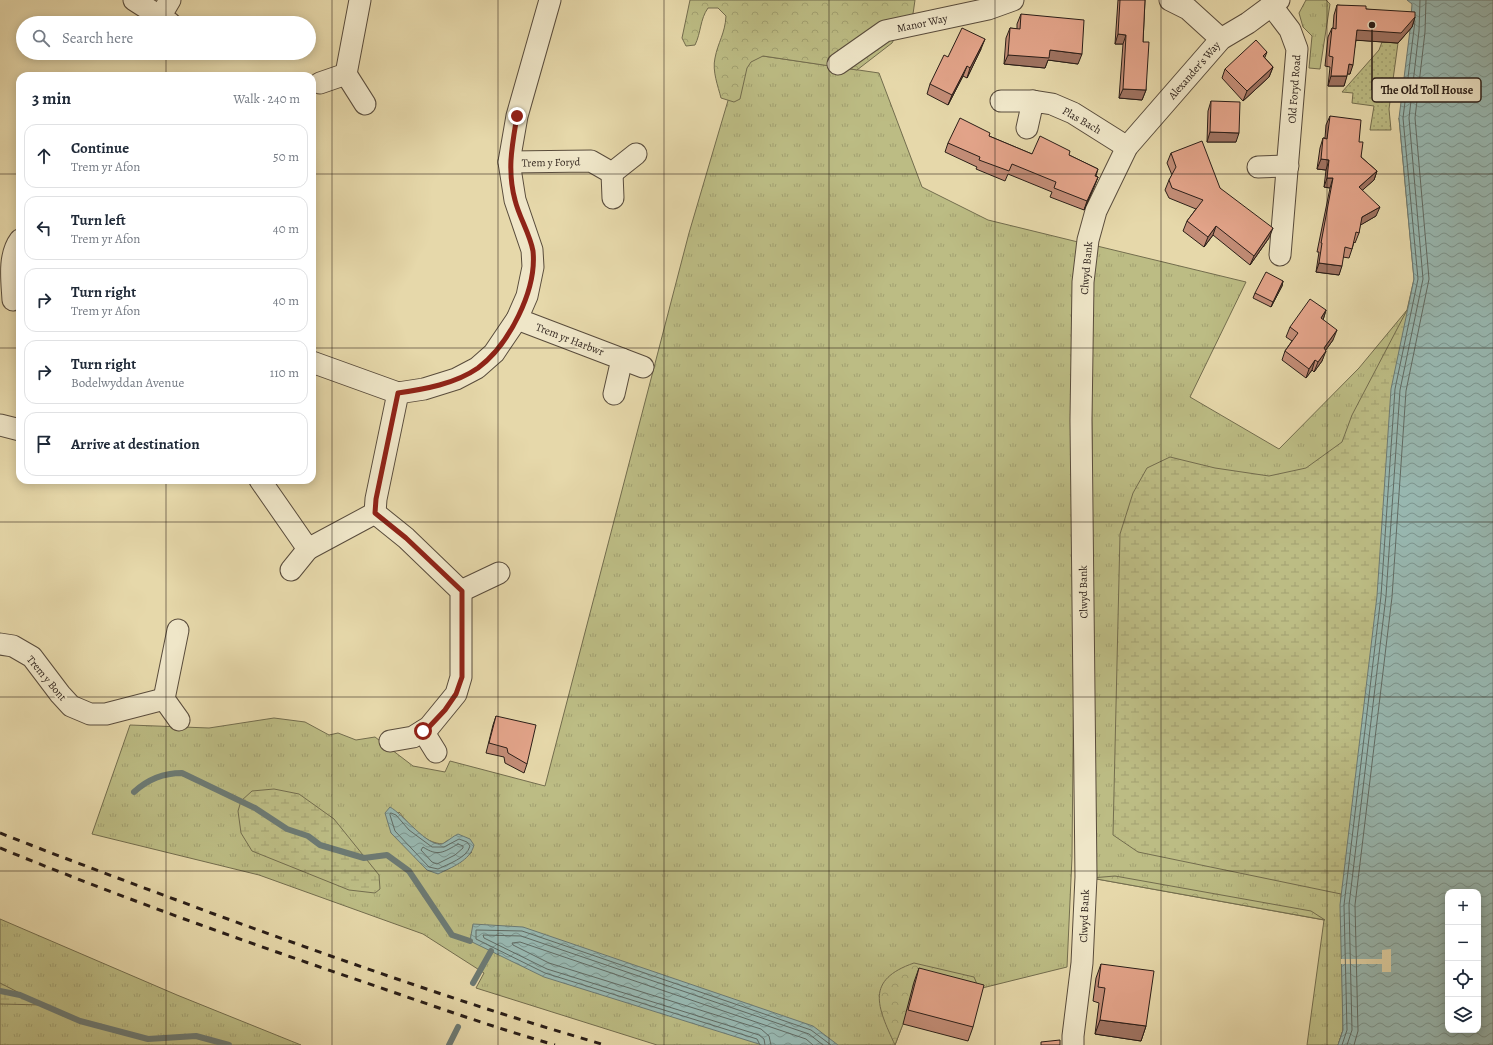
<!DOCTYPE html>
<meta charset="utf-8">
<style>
body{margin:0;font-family:Alegreya,serif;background:#f6f6f7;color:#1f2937}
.controls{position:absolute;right:12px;bottom:12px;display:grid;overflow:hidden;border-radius:8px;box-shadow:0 2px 10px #0003}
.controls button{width:36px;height:36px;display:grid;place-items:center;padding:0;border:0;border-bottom:1px solid #e0e1e3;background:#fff;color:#1f2937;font:20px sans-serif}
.stop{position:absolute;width:12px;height:12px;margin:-9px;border:3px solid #8f2418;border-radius:50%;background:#fff}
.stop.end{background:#8f2418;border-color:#fff;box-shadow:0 1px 4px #0008}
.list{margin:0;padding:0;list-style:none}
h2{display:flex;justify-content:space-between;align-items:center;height:52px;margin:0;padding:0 16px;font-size:17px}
h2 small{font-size:13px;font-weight:400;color:#747a83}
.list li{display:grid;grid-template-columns:26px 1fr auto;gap:12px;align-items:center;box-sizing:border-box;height:64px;margin:0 8px 8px;padding:0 8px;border:1px solid #e0e1e3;border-radius:12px}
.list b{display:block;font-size:15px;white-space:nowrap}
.list p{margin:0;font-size:13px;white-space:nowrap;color:#747a83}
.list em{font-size:13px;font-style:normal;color:#747a83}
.icon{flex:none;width:22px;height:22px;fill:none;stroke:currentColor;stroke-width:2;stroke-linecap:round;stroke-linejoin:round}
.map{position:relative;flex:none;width:1493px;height:1045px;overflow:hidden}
.search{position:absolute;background:#fff;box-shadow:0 2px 10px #0003;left:16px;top:16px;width:300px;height:44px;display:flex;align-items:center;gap:10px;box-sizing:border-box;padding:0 14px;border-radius:22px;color:#747a83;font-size:15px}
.panel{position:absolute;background:#fff;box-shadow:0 2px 10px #0003;left:16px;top:72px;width:300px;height:412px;border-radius:12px}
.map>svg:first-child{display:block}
.grass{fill:url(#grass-tufts);stroke:#736d4e;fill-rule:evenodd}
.forest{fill:url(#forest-crowns);stroke:#736d4e}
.wetland{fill:url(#wetland-marsh);stroke:#736d4e}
.park{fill:url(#park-dots);stroke:#736d4e}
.water{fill:url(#water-waves);stroke:#6c7a74;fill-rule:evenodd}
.pier{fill:#e6d8aa}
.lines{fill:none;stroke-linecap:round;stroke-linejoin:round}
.shore{stroke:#616b64;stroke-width:1}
.stream{stroke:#6c7a74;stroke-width:6}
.minor-casing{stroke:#594c3c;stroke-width:23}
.minor{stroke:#efe6c8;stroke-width:21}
.rail{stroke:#2a1e18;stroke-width:3;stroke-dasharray:7 7;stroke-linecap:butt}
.wall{fill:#c38d77;stroke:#2a1e18}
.shaded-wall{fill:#9f7361;stroke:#2a1e18}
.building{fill:#e3a48a;stroke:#2a1e18}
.route{stroke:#8f2418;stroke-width:5}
.grid{fill:none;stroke:#2a1e18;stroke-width:1;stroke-opacity:0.55}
.labels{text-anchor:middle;stroke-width:4;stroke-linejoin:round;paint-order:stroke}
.street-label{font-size:11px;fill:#2a1e18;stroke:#efe6c8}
.leader{fill:none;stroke:#2a1e18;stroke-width:1.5}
.callout-dot{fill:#2a1e18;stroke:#efe6c8;stroke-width:1.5}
.callout{fill:#efe6c8;stroke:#2a1e18;stroke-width:1.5}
.callout-label{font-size:12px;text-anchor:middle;font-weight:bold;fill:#2a1e18}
</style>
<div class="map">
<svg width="1493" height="1045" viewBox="0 0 1493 1045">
<defs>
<pattern id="grass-tufts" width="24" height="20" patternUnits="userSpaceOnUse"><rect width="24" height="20" fill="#bcbc84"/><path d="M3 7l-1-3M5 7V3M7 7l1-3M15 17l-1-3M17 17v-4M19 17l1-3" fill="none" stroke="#a2a171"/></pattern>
<pattern id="forest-crowns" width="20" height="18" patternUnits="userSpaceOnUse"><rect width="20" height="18" fill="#bcbc84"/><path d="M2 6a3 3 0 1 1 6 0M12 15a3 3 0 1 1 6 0" fill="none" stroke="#a2a171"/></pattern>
<pattern id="wetland-marsh" width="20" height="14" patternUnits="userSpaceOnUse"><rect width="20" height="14" fill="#bcbc84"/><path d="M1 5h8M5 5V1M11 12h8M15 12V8" fill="none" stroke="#a2a171"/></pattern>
<pattern id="park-dots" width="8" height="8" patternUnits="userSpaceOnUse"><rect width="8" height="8" fill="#bcbc84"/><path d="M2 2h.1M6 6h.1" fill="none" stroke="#a2a171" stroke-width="1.8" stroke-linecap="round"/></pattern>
<pattern id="water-waves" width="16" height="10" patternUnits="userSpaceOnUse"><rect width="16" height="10" fill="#98b8b1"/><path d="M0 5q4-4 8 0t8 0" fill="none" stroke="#7c958f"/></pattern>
</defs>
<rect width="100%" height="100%" fill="#e6d8aa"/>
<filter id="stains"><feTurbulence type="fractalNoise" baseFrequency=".005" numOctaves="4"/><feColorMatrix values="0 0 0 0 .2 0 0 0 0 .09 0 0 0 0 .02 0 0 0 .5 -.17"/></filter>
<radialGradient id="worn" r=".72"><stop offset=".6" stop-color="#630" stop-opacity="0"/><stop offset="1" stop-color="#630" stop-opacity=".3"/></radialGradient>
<g class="grass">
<polygon points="1306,0 1326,0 1330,4 1320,69 1309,68 1312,36 1303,27 1299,13"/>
<path d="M 742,53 L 879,73 L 922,187 L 988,220 L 1078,242 L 1072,857 L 1067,967 L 958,994 L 903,1024 L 895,1045 L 657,1045 L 476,988 L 484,973 L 423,934 L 259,875 L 92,834 L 130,725 L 209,728 L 274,718 L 305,722 L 329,735 L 338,733 L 356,740 L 375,737 L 413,766 L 445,772 L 450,761 L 545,786 L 689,233 ZM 399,812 C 410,826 424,843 443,844 L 448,840 L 472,852 L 460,862 L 438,873 L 391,833 Z"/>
<polygon points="1097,246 1246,282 1190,397 1279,449 1359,368 1407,310 1343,1030 1338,1045 1307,1045 1324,920 1091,878 1090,652 1092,439 1091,353 1091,286"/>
<polygon points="0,919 177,995 301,1045 0,1045"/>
</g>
<g class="forest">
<path d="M 690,0 L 915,0 L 913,14 L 906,18 L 892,43 L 857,70 L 763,56 L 751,62 L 747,68 L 740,99 L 734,102 L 721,98 C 718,86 712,71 715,58 C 718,42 725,34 726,16 L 718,8 L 708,8 C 700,19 701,33 695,45 L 686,46 L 682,38 Z"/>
<polygon points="1115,876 1311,911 1325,920 1091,878"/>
<path d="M 914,963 L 974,977 L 979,989 L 903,1024 L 895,1045 C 877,1006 865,980 914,963 Z"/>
</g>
<g class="wetland">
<polygon points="1399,118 1493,530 1387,949 1338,1045 1343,1030 1341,894 1138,852 1113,835 1120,534 1133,493 1147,468 1170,457 1215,468 1269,476 1306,468 1342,442 1352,415 1407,310 1414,279"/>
<polygon points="274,789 299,794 334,819 379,875 380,889 375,893 349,890 252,851 241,833 238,811 241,801 252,791"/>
<polygon points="0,983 43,1005 0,1004"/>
</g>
<polygon class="park" points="1382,42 1398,43 1389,109 1391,130 1370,130 1374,106 1352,103 1353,93 1342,92 1379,50"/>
<g class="water">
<path d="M 1407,0 L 1493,0 L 1493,1045 L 1338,1045 L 1343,1030 L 1340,905 L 1377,596 L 1391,389 L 1414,279 L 1399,118 L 1410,30 L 1412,4 ZM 1448,892 L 1478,892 L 1478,1030 L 1448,1030 Z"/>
<path d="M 390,807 C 403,814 427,847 442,844 C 447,842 453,836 458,834 L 470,839 L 474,845 C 470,861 452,867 438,874 L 427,870 L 391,833 L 385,813 Z"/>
<polygon points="473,924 523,927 813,1026 838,1045 762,1045 544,977 470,941"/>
</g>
<polygon class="pier" points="1391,949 1391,972 1382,972 1382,964 1341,964 1341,959 1382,959 1382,950"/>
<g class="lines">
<g class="shore">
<path d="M 391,813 L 396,815 L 409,830 L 432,847 L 444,847 L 459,839 L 467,842 L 470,846 C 467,858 448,864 438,869 L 429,867 L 395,831 L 390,815 Z"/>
<path d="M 458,844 L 463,846 L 463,848 L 455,855 L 437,864 L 432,862 L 421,850 L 423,847 C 438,857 444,852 458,844 Z"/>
<polyline points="760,1045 757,1039 545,973 476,939 476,930 522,931 811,1030 831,1045"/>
<polyline points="765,1045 764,1039 759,1035 547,969 484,938 483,935 521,936 809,1034 823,1045"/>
<polyline points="771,1045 769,1036 761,1029 549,963 513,945 512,943 520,942 806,1039 813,1045"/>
<polyline points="1342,1045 1347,1030 1344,905 1381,596 1395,389 1418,279 1403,118 1415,21"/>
<polyline points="1347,1045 1352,1030 1349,905 1386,596 1400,390 1423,279 1409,118 1419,31 1420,0"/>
<polyline points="1354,1045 1358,1031 1355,905 1392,597 1406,391 1429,279 1415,118 1425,32 1426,0"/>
</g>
<g class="stream">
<path d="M 134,792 C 148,779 163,773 182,773 L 255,808 L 287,829 L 308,836 L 320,845 L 364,858 L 387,855 L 409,871 L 452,935 L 470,941"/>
<polyline points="473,983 491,951"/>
<polyline points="0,991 20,995 80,1021 148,1039 196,1036 229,1045"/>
<polyline points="449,1045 458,1027"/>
</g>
<defs>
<g id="minor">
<polyline points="134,0 170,23"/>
<polyline points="1170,0 1188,9 1221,39"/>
<polyline points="1271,5 1290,30 1297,49 1280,255"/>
<polyline points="160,17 170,0"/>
<polyline points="838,64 885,31 988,9 1013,0"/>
<polyline points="346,74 365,104"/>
<polyline points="320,83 346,74 360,0"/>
<polyline points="1001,101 1033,101"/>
<polyline points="1027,128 1033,101 1052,104 1073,113 1127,147"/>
<polyline points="509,162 591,161 612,173 636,154"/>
<polyline points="1258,167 1288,166"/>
<polyline points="612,173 613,198"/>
<path d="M 13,300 C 12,281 8,256 20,240"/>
<polyline points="517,319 622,359 614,394"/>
<polyline points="622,359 643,367"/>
<polyline points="312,362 398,393 424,389 456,379 477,368 494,353 517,319 527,296 533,267 532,250 515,200 509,162 517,116 550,0"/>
<polyline points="0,425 20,430"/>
<polyline points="260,480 308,549 375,513 406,538 461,591 461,677 456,694 429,727 413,737 390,741"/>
<polyline points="375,513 376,499 398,393"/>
<polyline points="291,570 308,549"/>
<polyline points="461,591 499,573"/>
<polyline points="178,630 164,699 179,720"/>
<polyline points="0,644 13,646 32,657 60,694 71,706 90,714 106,714 164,699"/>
<polyline points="423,731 436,752"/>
<polyline points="1073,1045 1073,1036 1082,963 1086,877 1081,420 1083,282 1088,240 1096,211 1127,147 1221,39 1248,23 1279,0"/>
</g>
</defs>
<use href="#minor" class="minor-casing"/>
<use href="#minor" class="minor"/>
<g class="rail">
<path d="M 0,833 C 71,861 142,887 214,914 C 343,961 473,1007 605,1045"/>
<path d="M 0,848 C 115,895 232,937 349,977 C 417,1000 485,1025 555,1045"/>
</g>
</g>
<g class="wall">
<polygon points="1118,0 1145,0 1143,42 1146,90 1142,100 1119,98 1123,44 1115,44"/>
<polygon points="1337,5 1366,9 1415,17 1412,27 1398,43 1356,40 1350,74 1347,74 1344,86 1328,86 1330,67 1325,66 1328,37 1332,28 1333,28 1334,15"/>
<polygon points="1021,14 1078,64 1048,60 1045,68 1004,64 1006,38 1010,28 1017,29 1017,24"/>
<polygon points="981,49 967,78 963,76 948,105 927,94 930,84 948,57"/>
<polygon points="1265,58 1273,67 1269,77 1243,101 1222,78 1225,69"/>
<polygon points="1211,101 1236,142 1207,142 1208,111"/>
<polygon points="1330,116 1359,142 1361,157 1377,171 1374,180 1362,190 1376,216 1360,225 1359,233 1355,243 1354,242 1352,249 1349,258 1343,257 1339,275 1316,272 1319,252 1317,252 1330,188 1324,187 1326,170 1317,169 1320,148 1323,138 1325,138 1326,125"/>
<polygon points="989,136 1032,154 1069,155 1098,169 1096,176 1098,177 1094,187 1084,210 1050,197 1052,192 1008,174 1005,181 976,169 977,167 945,152 948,143"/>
<polygon points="1171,153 1220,188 1269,238 1250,265 1213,235 1204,247 1183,231 1187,221 1196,209 1169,198 1165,190 1169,180 1172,175 1167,163"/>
<polygon points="1283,281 1282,286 1271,307 1253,298 1255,293"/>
<polygon points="1326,310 1323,320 1333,340 1325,351 1322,361 1314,372 1312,370 1306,378 1282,360 1285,351 1292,341 1286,337 1290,327"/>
<polygon points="496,716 527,764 524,773 505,763 504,757 486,753 493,725"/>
<polygon points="1101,964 1146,1026 1141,1041 1095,1034 1099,1003 1093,1001 1096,978"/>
<polygon points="919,968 973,1027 968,1041 903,1024 914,982"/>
</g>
<g class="shaded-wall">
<polygon points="1415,17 1412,27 1398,43 1353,40 1357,30"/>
<polygon points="1118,34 1126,35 1123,44 1115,44"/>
<polygon points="985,39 981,49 967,78 970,68"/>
<polygon points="1050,50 1082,54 1078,64 1048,60 1045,68 1004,64 1008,55"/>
<polygon points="1267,52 1263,62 1263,56"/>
<polygon points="1349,64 1353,65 1350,74 1345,74"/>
<polygon points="967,66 963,76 948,105 952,95"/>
<polygon points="1273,67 1269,77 1243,101 1247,91"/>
<polygon points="1331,76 1347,76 1344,86 1328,86"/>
<polygon points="1123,89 1146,90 1142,100 1119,98"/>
<polygon points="1210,132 1239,133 1236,142 1207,142"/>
<polygon points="1321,159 1329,160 1326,170 1317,169"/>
<polygon points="1377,171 1374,180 1356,196 1359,187"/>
<polygon points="1098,177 1094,187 1084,210 1087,201"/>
<polygon points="1327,178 1333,178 1330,188 1324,187"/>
<polygon points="1380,207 1376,216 1359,226 1362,217"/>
<polygon points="1216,226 1213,235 1204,247 1208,237"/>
<polygon points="1273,228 1269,238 1250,265 1254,256"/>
<polygon points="1319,263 1342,266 1339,275 1316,272"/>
<polygon points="1283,281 1282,286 1271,307 1273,302"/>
<polygon points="1326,310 1323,320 1321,318"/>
<polygon points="1337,330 1333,340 1320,358 1324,348"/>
<polygon points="1326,351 1322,361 1314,372 1318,362"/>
<polygon points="1315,360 1312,370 1306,378 1309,369"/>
<polygon points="1100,1020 1146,1026 1141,1041 1095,1034"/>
</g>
<g class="building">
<polygon points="1120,0 1145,0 1143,42 1149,42 1146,90 1123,89 1126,35 1118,34"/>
<polygon points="1337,5 1366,6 1366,9 1415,12 1415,17 1401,33 1357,30 1353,65 1349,64 1347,76 1331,76 1333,57 1329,56 1332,28 1336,29"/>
<polygon points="1021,14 1084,20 1082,54 1050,50 1049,58 1008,55 1010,28 1020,29"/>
<polygon points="962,28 985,39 970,68 967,66 952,95 930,84 944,55 948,57"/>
<polygon points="1256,40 1267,52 1263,56 1273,67 1247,91 1225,69"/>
<polygon points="1211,101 1240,102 1239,133 1210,132"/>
<polygon points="1330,116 1361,120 1359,142 1363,142 1361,157 1377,171 1359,187 1380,207 1362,217 1359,233 1356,232 1352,249 1345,247 1342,266 1319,263 1322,243 1321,243 1333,178 1327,178 1329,160 1321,159 1323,138 1327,139"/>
<polygon points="960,118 990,133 989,136 1032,154 1040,136 1070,151 1069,155 1098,169 1095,176 1098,177 1087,201 1054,188 1056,182 1012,164 1009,171 979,160 980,157 948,143"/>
<polygon points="1202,141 1220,188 1273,228 1254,256 1216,226 1208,237 1187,221 1203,200 1172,188 1169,180 1176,167 1171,153"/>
<polygon points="1266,272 1283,281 1273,302 1255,293"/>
<polygon points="1310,299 1326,310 1321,318 1337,330 1324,348 1326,351 1318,362 1315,360 1309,369 1285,351 1298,333 1290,327"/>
<polygon points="496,716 536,725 527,764 508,753 507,748 489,743"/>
<polygon points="1101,964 1154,971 1146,1026 1100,1020 1105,988 1098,987"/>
<polygon points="919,968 984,985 973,1027 908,1010"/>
<polygon points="1060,1040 1060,1045 1041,1045 1041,1042"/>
</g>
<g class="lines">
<path class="route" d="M 423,731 L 429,727 L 445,710 L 456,694 L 462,677 L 462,591 L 406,538 L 375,513 L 376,499 L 398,393 C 425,389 455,384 478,368 C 509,345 537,290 533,251 C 530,234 519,217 515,200 C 507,170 512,146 517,116"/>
</g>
<path class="grid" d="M 166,0 L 166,23M 332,0 L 332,1045M 498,0 L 498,1045M 664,0 L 664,1045M 829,0 L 829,1045M 995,0 L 995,1045M 1161,0 L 1161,1045M 1327,0 L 1327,1045M 166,53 L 166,76M 0,174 L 20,174M 312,174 L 1493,174M 0,348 L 20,348M 312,348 L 1493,348M 166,480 L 166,1045M 0,522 L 1493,522M 0,697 L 1493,697M 0,871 L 1493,871"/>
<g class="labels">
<g class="street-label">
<text transform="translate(922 23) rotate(-12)" y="4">Manor Way</text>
<text transform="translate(1194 70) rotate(-49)" y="4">Alexander's Way</text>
<text transform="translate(1294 89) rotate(-86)" y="4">Old Foryd Road</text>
<text transform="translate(1082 120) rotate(30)" y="4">Plas Bach</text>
<text transform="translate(551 162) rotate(-1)" y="4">Trem y Foryd</text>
<text transform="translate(1086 268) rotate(-85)" y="4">Clwyd Bank</text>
<text transform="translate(570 339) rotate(21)" y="4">Trem yr Harbwr</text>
<text transform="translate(1083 592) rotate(-91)" y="4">Clwyd Bank</text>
<text transform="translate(47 678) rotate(50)" y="4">Trem y Bont</text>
<text transform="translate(1084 916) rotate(-88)" y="4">Clwyd Bank</text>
</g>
</g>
<path class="leader" d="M1372 25L1372 90"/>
<circle class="callout-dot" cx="1372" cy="25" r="4"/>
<rect class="callout" x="1372" y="78" width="109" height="24" rx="4"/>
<g class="callout-label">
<text x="1427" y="94">The Old Toll House</text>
</g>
<rect width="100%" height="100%" filter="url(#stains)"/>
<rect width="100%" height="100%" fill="url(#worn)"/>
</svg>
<div class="controls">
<button>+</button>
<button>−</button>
<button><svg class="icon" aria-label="locate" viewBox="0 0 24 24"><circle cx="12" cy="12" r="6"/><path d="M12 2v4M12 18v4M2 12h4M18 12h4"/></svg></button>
<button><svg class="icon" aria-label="layers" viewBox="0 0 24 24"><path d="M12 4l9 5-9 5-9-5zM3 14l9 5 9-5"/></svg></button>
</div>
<div class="stop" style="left:423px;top:731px"></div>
<div class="stop end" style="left:517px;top:116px"></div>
<div class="search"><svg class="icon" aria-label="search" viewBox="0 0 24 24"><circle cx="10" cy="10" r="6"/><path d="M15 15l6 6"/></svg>Search here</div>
<section class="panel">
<h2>3 min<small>Walk · 240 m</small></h2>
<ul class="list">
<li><svg class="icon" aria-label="ahead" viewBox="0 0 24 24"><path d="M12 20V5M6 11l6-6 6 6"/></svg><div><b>Continue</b><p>Trem yr Afon</p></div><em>50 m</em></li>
<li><svg class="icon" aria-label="left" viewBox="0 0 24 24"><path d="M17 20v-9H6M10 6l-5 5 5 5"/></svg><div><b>Turn left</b><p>Trem yr Afon</p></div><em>40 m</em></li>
<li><svg class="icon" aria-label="right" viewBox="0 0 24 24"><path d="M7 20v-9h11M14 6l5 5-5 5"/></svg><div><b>Turn right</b><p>Trem yr Afon</p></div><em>40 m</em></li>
<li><svg class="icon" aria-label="right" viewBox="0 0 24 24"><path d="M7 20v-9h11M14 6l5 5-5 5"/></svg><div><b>Turn right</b><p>Bodelwyddan Avenue</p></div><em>110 m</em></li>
<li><svg class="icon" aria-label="arrive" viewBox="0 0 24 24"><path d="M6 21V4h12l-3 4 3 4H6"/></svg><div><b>Arrive at destination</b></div></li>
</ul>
</section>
</div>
